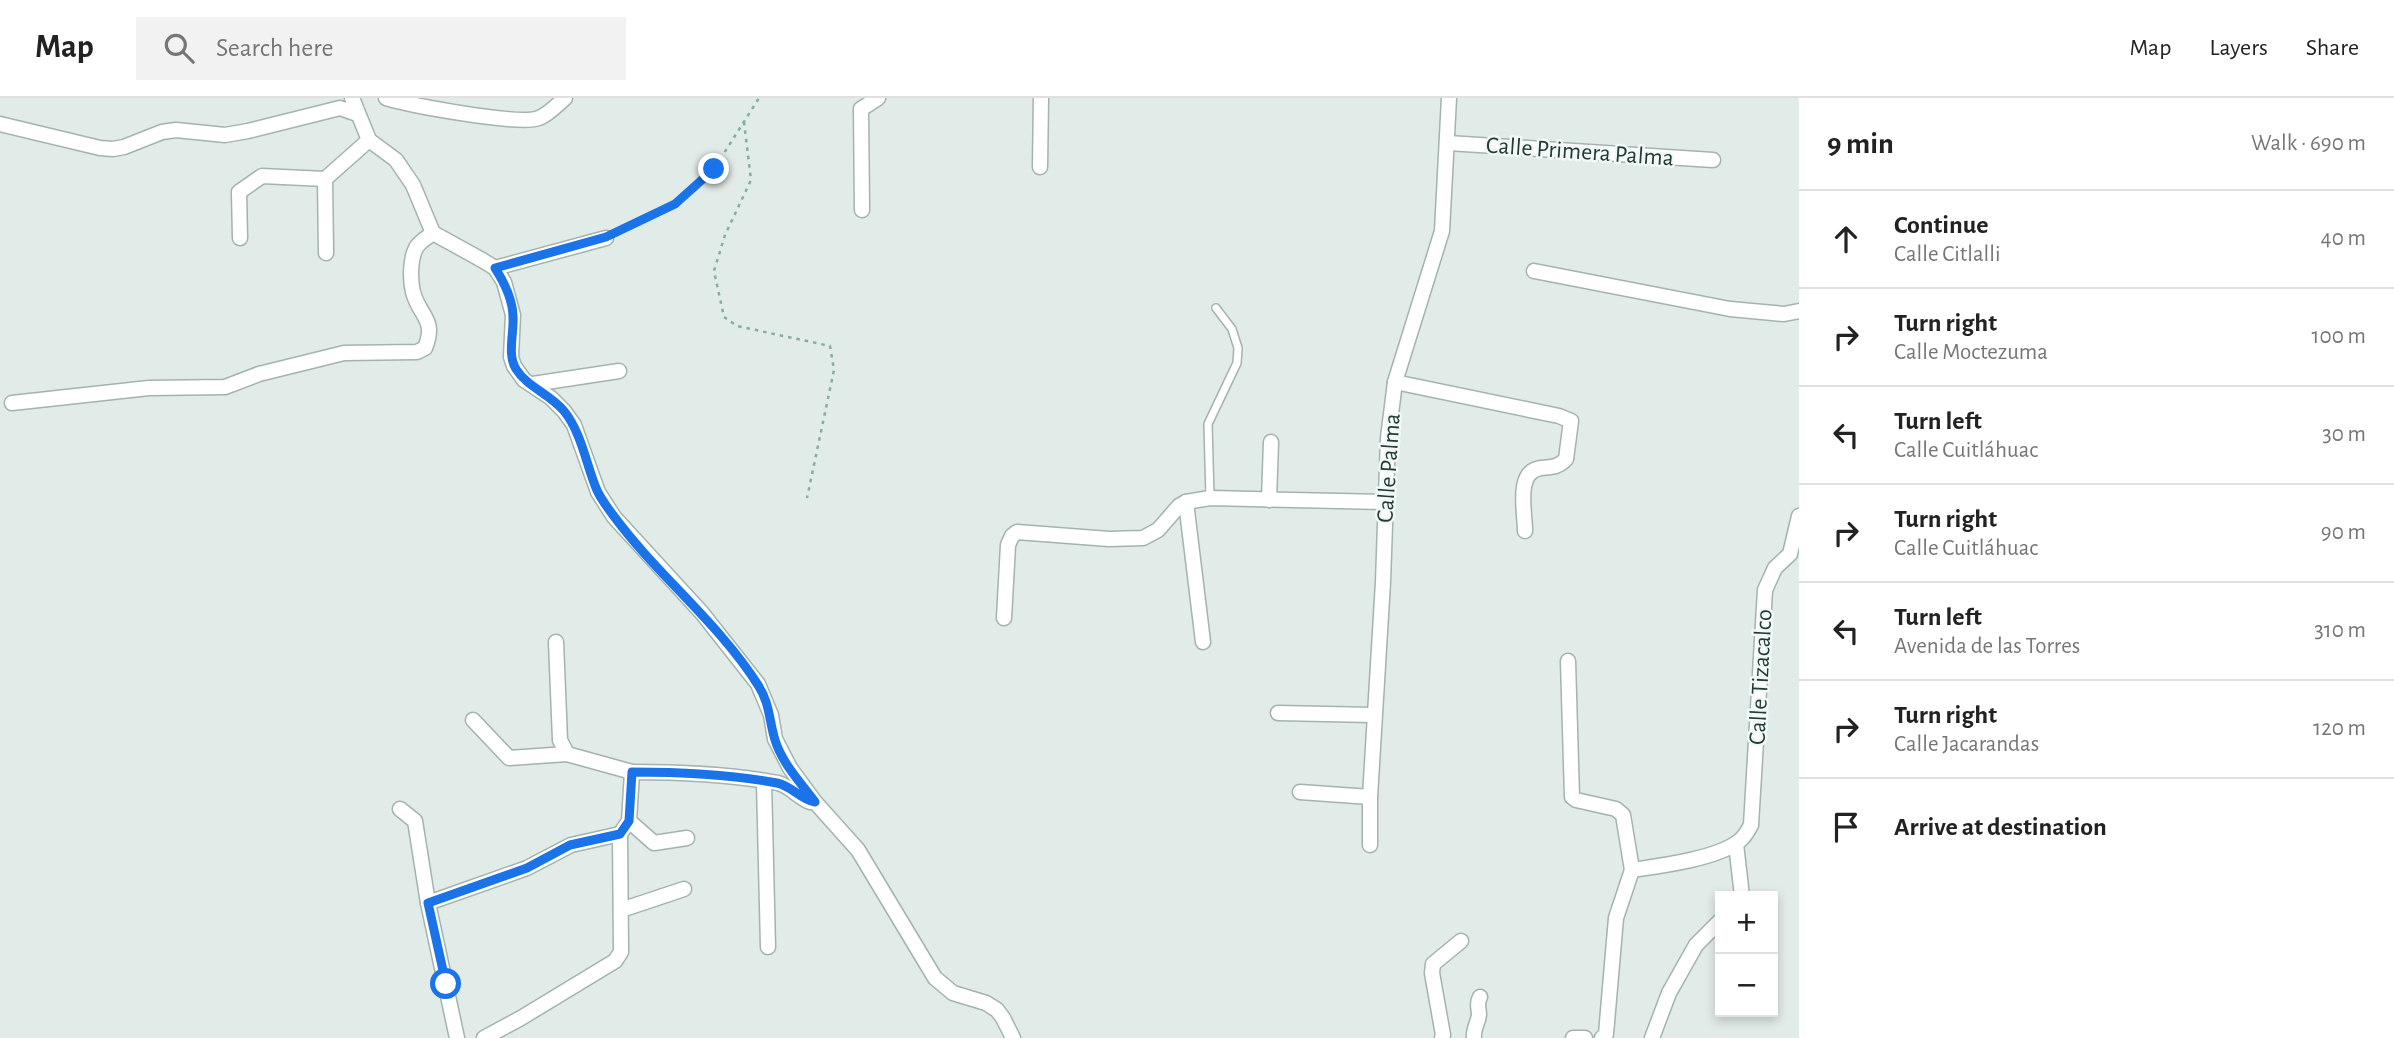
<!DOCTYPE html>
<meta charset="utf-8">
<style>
body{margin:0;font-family:"Alegreya Sans",sans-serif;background:#f2f2f2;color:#222}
.controls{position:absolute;right:21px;bottom:21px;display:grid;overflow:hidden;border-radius:0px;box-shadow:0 4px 10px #0003}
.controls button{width:63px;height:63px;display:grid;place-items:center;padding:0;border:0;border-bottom:2px solid #e0e0e0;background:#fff;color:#222;font:35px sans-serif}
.stop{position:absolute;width:21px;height:21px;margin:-16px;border:5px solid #1a73e8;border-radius:50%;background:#fff}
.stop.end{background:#1a73e8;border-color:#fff;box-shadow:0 2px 7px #0008}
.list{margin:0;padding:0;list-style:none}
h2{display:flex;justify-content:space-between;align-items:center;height:91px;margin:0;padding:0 28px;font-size:30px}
h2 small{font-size:23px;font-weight:400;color:#767676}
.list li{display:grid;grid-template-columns:46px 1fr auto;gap:21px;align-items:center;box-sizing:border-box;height:98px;padding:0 28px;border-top:2px solid #e0e0e0}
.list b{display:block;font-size:26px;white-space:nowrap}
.list p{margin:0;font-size:23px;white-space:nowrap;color:#767676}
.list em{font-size:23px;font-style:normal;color:#767676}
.icon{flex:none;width:38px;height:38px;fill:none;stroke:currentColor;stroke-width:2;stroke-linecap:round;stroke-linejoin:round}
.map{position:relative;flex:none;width:1799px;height:940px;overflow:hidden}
header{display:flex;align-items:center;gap:42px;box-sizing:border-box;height:98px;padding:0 35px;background:#fff;border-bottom:2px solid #e0e0e0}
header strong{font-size:33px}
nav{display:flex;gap:38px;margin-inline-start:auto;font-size:24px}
.search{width:490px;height:63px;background:#f2f2f2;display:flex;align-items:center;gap:18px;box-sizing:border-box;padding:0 24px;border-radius:0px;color:#767676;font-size:26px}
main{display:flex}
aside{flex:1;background:#fff}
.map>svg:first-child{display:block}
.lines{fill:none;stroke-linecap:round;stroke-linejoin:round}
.lane-casing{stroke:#a4b3af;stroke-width:10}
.street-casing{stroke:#a4b3af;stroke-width:17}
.path{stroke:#82aea4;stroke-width:2.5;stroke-dasharray:3.5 5;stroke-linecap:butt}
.lane{stroke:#fff;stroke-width:7}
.street{stroke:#fff;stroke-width:14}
.route{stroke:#1a73e8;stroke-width:9}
.labels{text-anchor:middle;stroke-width:5;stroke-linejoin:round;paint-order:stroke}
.street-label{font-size:24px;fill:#223b37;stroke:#f1f8f5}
</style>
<header>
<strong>Map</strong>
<div class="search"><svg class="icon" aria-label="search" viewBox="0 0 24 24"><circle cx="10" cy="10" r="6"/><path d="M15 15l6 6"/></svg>Search here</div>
<nav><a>Map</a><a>Layers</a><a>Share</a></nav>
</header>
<main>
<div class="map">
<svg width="1799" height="940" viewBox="0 0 1799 940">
<rect width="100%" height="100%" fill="#e1ebe7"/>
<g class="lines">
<defs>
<polyline id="lane" points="1210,400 1208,326 1237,265 1238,250 1232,231 1216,210"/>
<g id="street">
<polyline points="352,0 369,42 396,62 413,87 433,135 482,162 495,170 504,184 513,217 511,259 514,268 524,282 551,300 564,313 574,327 598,394 614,419 702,515 758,586 771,617 775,641 790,670 815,704 858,752 935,880 953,895 986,905 997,912 1003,920 1013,940"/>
<path d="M 386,0 C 410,7 520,28 539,20 C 549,16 557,7 565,0"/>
<polyline points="0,26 100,50 113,51 124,49 162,34 176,32 225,37 248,33 340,10 357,16"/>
<polyline points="1448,45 1713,62"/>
<polyline points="1040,69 1041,0"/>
<polyline points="862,112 861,11 878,0"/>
<polyline points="240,140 239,94 262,78 325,81"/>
<polyline points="326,155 325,81 369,42"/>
<polyline points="495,170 606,140"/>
<polyline points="1534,173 1730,211 1784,216 1799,213"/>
<path d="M 1395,284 L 1559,318 L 1571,323 L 1566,361 C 1559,369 1552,369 1541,370 C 1515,373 1525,414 1525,433"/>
<polyline points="533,286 619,273"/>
<path d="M 12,305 L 149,290 L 225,289 L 259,276 L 344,255 L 417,254 L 425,250 C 437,221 419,218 413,194 C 410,182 410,161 416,150 C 419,144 428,139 433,135"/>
<polyline points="1269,402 1271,344"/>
<polyline points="1186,404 1203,544"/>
<polyline points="1004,520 1008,447 1012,438 1017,434 1109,441 1143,440 1158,432 1179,408 1186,404 1210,400 1384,404"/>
<polyline points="556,544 560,642 567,656"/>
<polyline points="1568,563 1572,699 1576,702 1616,711 1623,717 1632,772"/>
<polyline points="1278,615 1373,617"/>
<polyline points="473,622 509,660 567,656 632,674"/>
<polyline points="764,684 768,849"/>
<polyline points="1300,694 1370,699"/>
<polyline points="400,711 415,723 428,805 457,940"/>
<polyline points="629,723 654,745 687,740"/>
<polyline points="1736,746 1742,798"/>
<polyline points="1370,747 1370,699 1383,484 1388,340 1395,284 1442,133 1449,0"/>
<polyline points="428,805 527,770 571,747 620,736"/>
<polyline points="621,812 684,791"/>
<path d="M 484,940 L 521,920 L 615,863 L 621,854 L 620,736 L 629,723 L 632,674 C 681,674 730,676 778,685 C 790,688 799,700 810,704"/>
<polyline points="1442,940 1443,937 1432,875 1433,866 1461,843"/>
<path d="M 1474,940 C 1473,931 1478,925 1479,917 C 1479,909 1476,906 1480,899"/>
<polyline points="1573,940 1585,940"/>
<path d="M 1602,940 L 1606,936 L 1616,820 L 1632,772 C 1660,768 1715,761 1738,744 C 1745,739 1747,734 1751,727 L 1765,492 L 1775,470 L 1790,456 L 1799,418"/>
<polyline points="1652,940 1669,895 1696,847 1720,823"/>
</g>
</defs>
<use href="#lane" class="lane-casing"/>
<use href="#street" class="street-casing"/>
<g class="path">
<polyline points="744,24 751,82 725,137 714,173 724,219 737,228 830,248 834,272 807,400"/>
<polyline points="618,134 675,106 714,71 759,0"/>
</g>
<use href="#lane" class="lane"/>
<use href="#street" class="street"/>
</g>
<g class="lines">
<path class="route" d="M 446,886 L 428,805 L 527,770 L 570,747 L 620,736 L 629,723 L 632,674 C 681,674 729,676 777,685 C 792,688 801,702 815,704 C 801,685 782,665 775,642 C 769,623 770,605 758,587 C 718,524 657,477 613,417 C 607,409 600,400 596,390 C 586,365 581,334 564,313 C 550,296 527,289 516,271 C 507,257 514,236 513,219 C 513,202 504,184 495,170 L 606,139 L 675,106 L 714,71"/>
</g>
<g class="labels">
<g class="street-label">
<text transform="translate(1580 53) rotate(4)" y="8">Calle Primera Palma</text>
<text transform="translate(1388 370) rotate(-86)" y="8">Calle Palma</text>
<text transform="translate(1760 579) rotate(-87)" y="8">Calle Tizacalco</text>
</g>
</g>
</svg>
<div class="controls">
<button>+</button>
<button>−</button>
</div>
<div class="stop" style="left:446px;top:886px"></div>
<div class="stop end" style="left:714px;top:71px"></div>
</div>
<aside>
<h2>9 min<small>Walk · 690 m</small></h2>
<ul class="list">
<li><svg class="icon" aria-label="ahead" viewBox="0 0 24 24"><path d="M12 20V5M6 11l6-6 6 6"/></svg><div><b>Continue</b><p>Calle Citlalli</p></div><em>40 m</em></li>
<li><svg class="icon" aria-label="right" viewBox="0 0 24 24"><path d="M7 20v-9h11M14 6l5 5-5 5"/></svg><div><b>Turn right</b><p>Calle Moctezuma</p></div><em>100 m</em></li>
<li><svg class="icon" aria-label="left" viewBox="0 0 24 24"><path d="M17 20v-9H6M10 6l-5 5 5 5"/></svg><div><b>Turn left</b><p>Calle Cuitláhuac</p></div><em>30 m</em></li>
<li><svg class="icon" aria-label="right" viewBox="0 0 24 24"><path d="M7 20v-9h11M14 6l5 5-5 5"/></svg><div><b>Turn right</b><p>Calle Cuitláhuac</p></div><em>90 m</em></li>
<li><svg class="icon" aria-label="left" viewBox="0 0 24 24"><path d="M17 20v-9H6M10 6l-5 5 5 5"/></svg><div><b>Turn left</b><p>Avenida de las Torres</p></div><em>310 m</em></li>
<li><svg class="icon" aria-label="right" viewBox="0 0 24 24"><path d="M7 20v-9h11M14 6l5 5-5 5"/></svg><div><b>Turn right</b><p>Calle Jacarandas</p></div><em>120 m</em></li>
<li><svg class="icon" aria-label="arrive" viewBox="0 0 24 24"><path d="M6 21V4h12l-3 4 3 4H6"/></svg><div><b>Arrive at destination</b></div></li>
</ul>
</aside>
</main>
